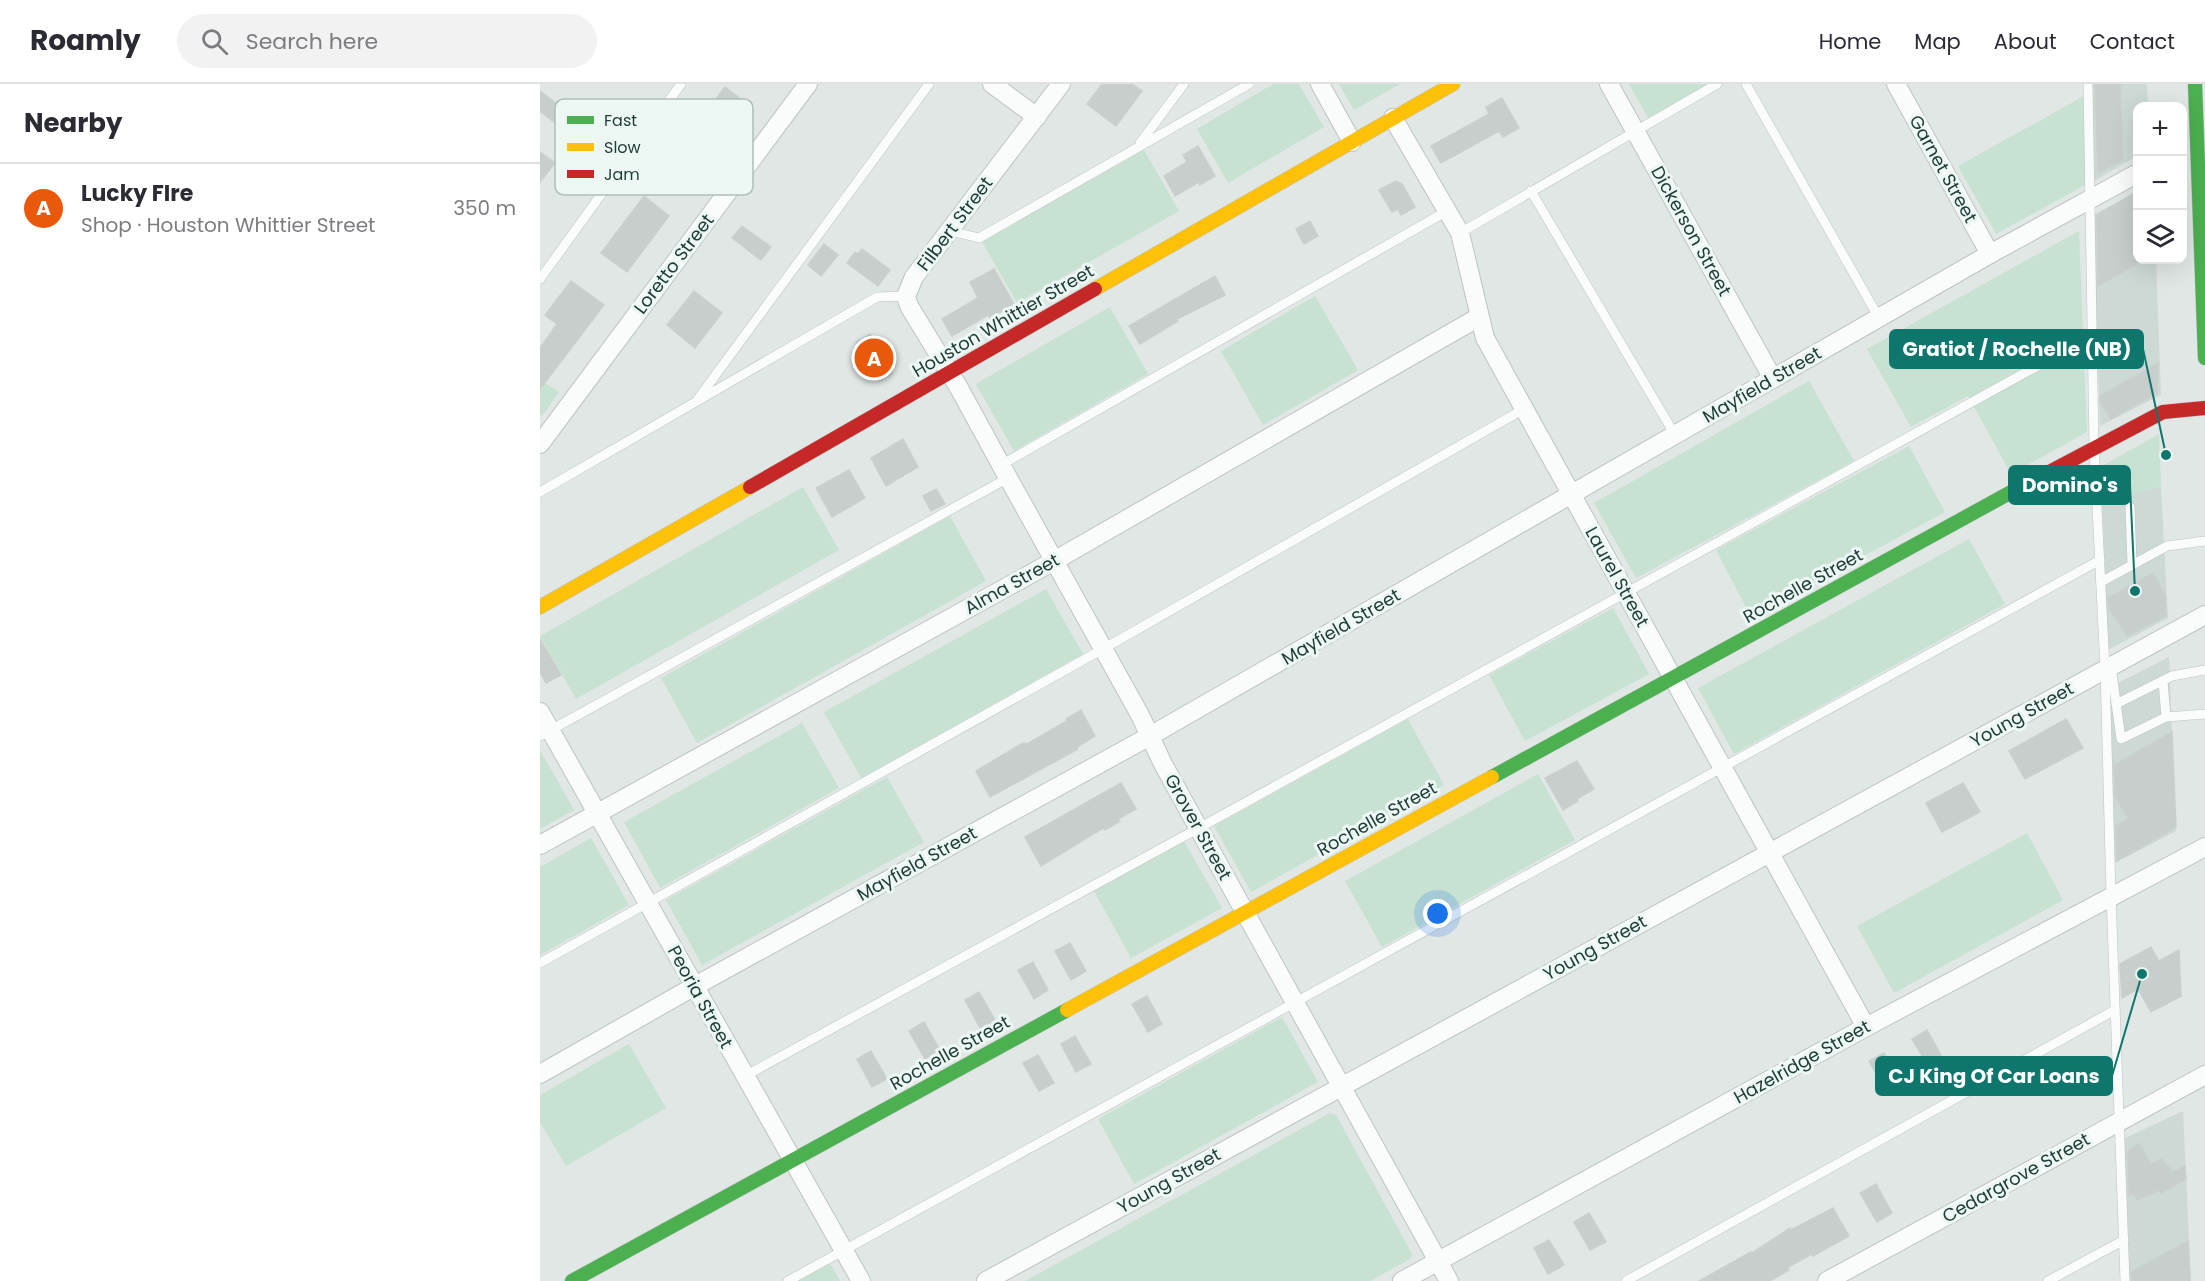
<!DOCTYPE html>
<meta charset="utf-8">
<style>
body{margin:0;font-family:Poppins,sans-serif;background:#f2f2f3;color:#2b2b33}
.controls{position:absolute;right:18px;top:18px;display:grid;overflow:hidden;border-radius:12px;box-shadow:0 6px 24px #0002}
.controls button{width:54px;height:54px;display:grid;place-items:center;padding:0;border:0;border-bottom:2px solid #e1e1e2;background:#fff;color:#2b2b33;font:30px sans-serif}
.you{position:absolute;left:898px;top:830px;width:21px;height:21px;margin:-15px;border:4px solid #fff;border-radius:50%;background:#1a73e8;box-shadow:0 0 0 9px #1a73e833}
.badge{display:grid;place-items:center;width:39px;height:39px;border-radius:50%;background:#ea580c;color:#fff;font-size:20px;font-weight:700}
.pin{position:absolute;translate:-50% -50%;border:3px solid #fff;box-shadow:0 2px 6px #0006}
.list{margin:0;padding:0;list-style:none}
h2{display:flex;justify-content:space-between;align-items:center;height:78px;margin:0;padding:0 24px;font-size:26px}
h2 small{font-size:20px;font-weight:400;color:#7c7c81}
.list li{display:grid;grid-template-columns:39px 1fr auto;gap:18px;align-items:center;box-sizing:border-box;height:90px;padding:0 24px;border-top:2px solid #e1e1e2}
.list b{display:block;font-size:22px;white-space:nowrap}
.list p{margin:0;font-size:20px;white-space:nowrap;color:#7c7c81}
.list em{font-size:20px;font-style:normal;color:#7c7c81}
.icon{flex:none;width:33px;height:33px;fill:none;stroke:currentColor;stroke-width:2;stroke-linecap:round;stroke-linejoin:round}
.map{position:relative;flex:none;width:1665px;height:1197px;overflow:hidden}
header{display:flex;align-items:center;gap:36px;box-sizing:border-box;height:84px;padding:0 30px;background:#fff;border-bottom:2px solid #e1e1e2}
header strong{font-size:28px}
nav{display:flex;gap:33px;margin-inline-start:auto;font-size:21px}
.search{width:420px;height:54px;background:#f2f2f3;display:flex;align-items:center;gap:15px;box-sizing:border-box;padding:0 21px;border-radius:33px;color:#7c7c81;font-size:22px}
main{display:flex}
aside{flex:1;background:#fff}
.map>svg:first-child{display:block}
.built{fill:#cdd9d5}
.green{fill:#c7e2d3}
.building{fill:#c7cecc;stroke:#c9d0ce;stroke-width:1.5}
.lines{fill:none;stroke-linecap:round;stroke-linejoin:round}
.lane-casing{stroke:#bdc4c2;stroke-width:10}
.street-casing{stroke:#bdc4c2;stroke-width:20}
.fast-casing{stroke:#bcc5c3;stroke-width:15}
.slow-casing{stroke:#bcc5c3;stroke-width:15}
.jam-casing{stroke:#bcc5c3;stroke-width:15}
.lane{stroke:#fafbfb;stroke-width:9}
.street{stroke:#fafbfb;stroke-width:18}
.fast{stroke:#4caf50;stroke-width:14}
.slow{stroke:#ffc107;stroke-width:14}
.jam{stroke:#c62828;stroke-width:14}
.labels{text-anchor:middle;stroke-width:6;stroke-linejoin:round;paint-order:stroke}
.street-label{font-size:18px;fill:#1d3b37;stroke:#edf7f3}
.key{fill:#edf7f3;stroke:#afbfbb;stroke-width:1.5}
.key-label{font-size:16px;fill:#1d3b37}
.leader{fill:none;stroke:#0f766e;stroke-width:2}
.callout-dot{fill:#0f766e;stroke:#edf7f3;stroke-width:2}
.callout{fill:#0f766e;stroke:#0f766e;stroke-width:2}
.callout-label{font-size:20px;text-anchor:middle;font-weight:bold;fill:#fff}
</style>
<header>
<strong>Roamly</strong>
<div class="search"><svg class="icon" aria-label="search" viewBox="0 0 24 24"><circle cx="10" cy="10" r="6"/><path d="M15 15l6 6"/></svg>Search here</div>
<nav><a>Home</a><a>Map</a><a>About</a><a>Contact</a></nav>
</header>
<main>
<aside>
<h2>Nearby<small></small></h2>
<ul class="list">
<li><span class="badge">A</span><div><b>Lucky FIre</b><p>Shop · Houston Whittier Street</p></div><em>350 m</em></li>
</ul>
</aside>
<div class="map">
<svg width="1665" height="1197" viewBox="0 0 1665 1197">
<rect width="100%" height="100%" fill="#e0e7e5"/>
<g class="built">
<polygon points="1551,0 1607,0 1608,22 1598,22 1597,72 1554,97"/>
<polygon points="1597,108 1598,176 1616,176 1621,311 1560,342 1553,131"/>
<polygon points="1621,403 1628,534 1568,566 1562,414"/>
<polygon points="1629,573 1636,747 1575,779 1570,603"/>
<polygon points="1643,1027 1651,1197 1588,1197 1583,1055"/>
</g>
<g class="green">
<polygon points="733,0 759,0 784,43 688,99 657,45"/>
<polygon points="799,0 860,0 814,26"/>
<polygon points="1089,0 1167,0 1108,34"/>
<polygon points="1544,12 1545,101 1456,150 1418,82"/>
<polygon points="604,66 639,127 477,219 442,158"/>
<polygon points="1539,147 1547,348 1471,390 1428,312 1371,343 1327,265"/>
<polygon points="775,212 818,286 723,341 681,267"/>
<polygon points="570,223 608,290 474,367 436,300"/>
<polygon points="0,296 19,308 2,332 0,331"/>
<polygon points="1269,297 1314,377 1096,494 1054,419"/>
<polygon points="1619,350 1621,403 1562,414 1562,382"/>
<polygon points="1369,362 1405,428 1211,533 1176,466"/>
<polygon points="263,403 299,466 36,615 0,552"/>
<polygon points="410,432 446,497 157,659 121,594"/>
<polygon points="1429,455 1465,520 1194,670 1158,604"/>
<polygon points="506,505 543,570 321,694 284,628"/>
<polygon points="1073,524 1109,590 985,657 949,591"/>
<polygon points="868,635 904,701 711,808 674,742"/>
<polygon points="262,639 299,704 120,804 84,738"/>
<polygon points="0,666 34,726 0,745"/>
<polygon points="998,690 1035,756 842,863 805,797"/>
<polygon points="347,693 384,758 162,881 126,816"/>
<polygon points="1487,749 1523,816 1354,909 1317,842"/>
<polygon points="51,754 89,821 0,871 0,783"/>
<polygon points="644,757 682,824 591,874 554,807"/>
<polygon points="742,933 778,998 594,1100 558,1035"/>
<polygon points="89,960 126,1024 26,1082 0,1038 0,1011"/>
<polygon points="790,1029 796,1031 872,1170 870,1175 830,1197 485,1197"/>
<polygon points="287,1174 300,1197 245,1197"/>
</g>
<g class="building">
<polygon points="562,0 592,0 602,7 576,42 547,20"/>
<polygon points="1555,0 1580,0 1583,76 1558,89"/>
<polygon points="185,3 211,23 185,57 159,37"/>
<polygon points="0,7 43,40 33,53 0,27"/>
<polygon points="962,14 979,44 963,53 959,47 901,79 891,62 949,30 946,23"/>
<polygon points="658,62 675,92 660,101 659,98 635,112 624,92 647,78 643,71"/>
<polygon points="0,68 15,79 0,98"/>
<polygon points="856,97 862,100 875,123 861,131 858,125 852,128 839,106"/>
<polygon points="1598,107 1598,179 1558,202 1557,131"/>
<polygon points="104,112 129,132 87,188 61,169"/>
<polygon points="770,137 778,152 764,160 756,145"/>
<polygon points="202,142 231,163 221,176 192,154"/>
<polygon points="284,160 298,171 281,192 268,181"/>
<polygon points="322,165 350,186 338,202 307,179 315,168 318,170"/>
<polygon points="454,185 474,220 450,234 448,231 412,252 402,235 438,214 430,198"/>
<polygon points="675,192 685,211 637,235 638,237 600,260 589,242"/>
<polygon points="31,197 64,221 0,305 0,264 17,240 5,231"/>
<polygon points="154,207 182,229 155,264 127,241"/>
<polygon points="330,250 352,290 339,297 316,258"/>
<polygon points="1618,279 1617,309 1571,335 1560,318 1560,312"/>
<polygon points="363,355 378,383 346,402 331,374"/>
<polygon points="309,386 325,414 292,433 276,404"/>
<polygon points="396,405 405,420 391,427 383,412"/>
<polygon points="1613,489 1625,511 1626,532 1587,552 1569,524 1568,514"/>
<polygon points="0,555 21,591 6,599 0,588"/>
<polygon points="541,626 555,652 537,663 538,665 450,713 436,687 483,659 487,660 527,637 526,635"/>
<polygon points="1526,635 1543,664 1485,695 1469,667"/>
<polygon points="1632,648 1636,743 1577,777 1576,742 1588,735 1575,711 1574,681"/>
<polygon points="1037,677 1054,705 1037,715 1038,717 1023,726 1005,694"/>
<polygon points="581,699 596,725 578,735 580,737 565,746 563,744 501,782 485,753"/>
<polygon points="1423,699 1440,728 1402,748 1386,719"/>
<polygon points="530,859 546,887 531,896 515,867"/>
<polygon points="1611,863 1619,877 1639,866 1641,912 1611,928 1598,905 1582,914 1580,880"/>
<polygon points="493,878 508,906 494,915 478,886"/>
<polygon points="439,908 455,936 440,944 425,916"/>
<polygon points="607,912 622,940 608,948 592,920"/>
<polygon points="384,938 400,966 385,975 369,947"/>
<polygon points="1387,946 1401,971 1387,980 1372,955"/>
<polygon points="535,952 551,980 536,988 521,960"/>
<polygon points="331,967 347,995 332,1003 317,975"/>
<polygon points="1344,969 1361,997 1345,1006 1329,977"/>
<polygon points="498,971 514,999 499,1007 483,979"/>
<polygon points="1599,1059 1611,1080 1621,1075 1633,1088 1645,1082 1646,1095 1621,1109 1619,1106 1597,1116 1593,1109 1589,1111 1588,1068"/>
<polygon points="1336,1100 1352,1129 1337,1138 1320,1109"/>
<polygon points="1293,1124 1309,1152 1273,1172 1272,1170 1248,1183 1249,1186 1230,1197 1159,1197 1211,1168 1212,1169 1250,1144 1251,1146"/>
<polygon points="1049,1129 1066,1158 1050,1166 1034,1138"/>
<polygon points="1009,1156 1024,1181 1008,1190 994,1164"/>
<polygon points="1648,1157 1650,1197 1592,1197 1591,1188"/>
</g>
<g class="lines">
<defs>
<g id="lane">
<polyline points="1206,0 1339,234"/>
<polyline points="1548,0 1554,363 1565,585 1571,811 1585,1197"/>
<polyline points="600,59 644,0"/>
<polyline points="991,107 1135,351"/>
<polyline points="410,147 439,154 709,0"/>
<polyline points="920,149 1177,0"/>
<polyline points="0,195 141,0"/>
<polyline points="158,315 389,0"/>
<polyline points="461,381 907,127"/>
<polyline points="0,408 337,213 366,212"/>
<polyline points="1590,423 1592,481"/>
<polyline points="1561,498 1627,462 1665,457"/>
<polyline points="1571,582 1581,655 1626,633 1665,630"/>
<polyline points="1623,597 1626,633"/>
<polyline points="1576,620 1632,592 1665,586"/>
<polyline points="0,652 468,394"/>
<polyline points="0,879 563,565 984,325"/>
<polyline points="205,992 659,744 1552,252"/>
<polyline points="248,1197 1560,476"/>
<polyline points="1086,1197 1575,926"/>
<polyline points="1508,1197 1584,1156"/>
</g>
<g id="street">
<polyline points="452,0 497,33"/>
<polyline points="521,0 374,193 366,212 369,222 419,304 461,381 600,631 623,680 909,1197"/>
<polyline points="780,0 812,58"/>
<polyline points="1069,0 1233,295"/>
<polyline points="1356,0 1450,170"/>
<polyline points="853,34 920,149 945,254 1326,943"/>
<polyline points="0,360 268,0"/>
<polyline points="0,628 321,1197"/>
<polyline points="0,761 514,477 939,233"/>
<polyline points="0,990 155,902 610,652 1450,170 1598,89"/>
<polyline points="446,1197 1665,531"/>
<polyline points="862,1197 1326,943 1665,763"/>
<polyline points="1287,1197 1665,991"/>
</g>
<g id="fast">
<polyline points="1655,0 1665,274"/>
<polyline points="952,693 1475,406"/>
<polyline points="32,1197 527,926"/>
</g>
<g id="slow">
<polyline points="555,205 913,0"/>
<polyline points="0,523 210,403"/>
<polyline points="527,926 952,693"/>
</g>
<g id="jam">
<polyline points="210,403 555,205"/>
<polyline points="1475,406 1623,328 1665,324"/>
</g>
</defs>
<use href="#lane" class="lane-casing"/>
<use href="#street" class="street-casing"/>
<use href="#fast" class="fast-casing"/>
<use href="#slow" class="slow-casing"/>
<use href="#jam" class="jam-casing"/>
<use href="#lane" class="lane"/>
<use href="#street" class="street"/>
<use href="#fast" class="fast"/>
<use href="#slow" class="slow"/>
<use href="#jam" class="jam"/>
</g>
<g class="labels">
<g class="street-label">
<text transform="translate(1403 85) rotate(61)" y="6">Garnet Street</text>
<text transform="translate(415 140) rotate(-53)" y="6">Filbert Street</text>
<text transform="translate(1151 147) rotate(61)" y="6">Dickerson Street</text>
<text transform="translate(134 180) rotate(-53)" y="6">Loretto Street</text>
<text transform="translate(463 237) rotate(-30)" y="6">Houston Whittier Street</text>
<text transform="translate(1222 301) rotate(-30)" y="6">Mayfield Street</text>
<text transform="translate(1077 493) rotate(61)" y="6">Laurel Street</text>
<text transform="translate(472 500) rotate(-29)" y="6">Alma Street</text>
<text transform="translate(1263 502) rotate(-29)" y="6">Rochelle Street</text>
<text transform="translate(801 543) rotate(-30)" y="6">Mayfield Street</text>
<text transform="translate(1482 631) rotate(-29)" y="6">Young Street</text>
<text transform="translate(837 735) rotate(-29)" y="6">Rochelle Street</text>
<text transform="translate(658 743) rotate(61)" y="6">Grover Street</text>
<text transform="translate(377 780) rotate(-29)" y="6">Mayfield Street</text>
<text transform="translate(1055 864) rotate(-29)" y="6">Young Street</text>
<text transform="translate(160 913) rotate(61)" y="6">Peoria Street</text>
<text transform="translate(410 969) rotate(-29)" y="6">Rochelle Street</text>
<text transform="translate(1262 978) rotate(-29)" y="6">Hazelridge Street</text>
<text transform="translate(1476 1094) rotate(-29)" y="6">Cedargrove Street</text>
<text transform="translate(629 1097) rotate(-29)" y="6">Young Street</text>
</g>
</g>
<rect x="15" y="15" width="198" height="96" rx="9" class="key"/>
<rect x="27" y="32" width="27" height="8" fill="#4caf50"/>
<rect x="27" y="59" width="27" height="8" fill="#ffc107"/>
<rect x="27" y="86" width="27" height="8" fill="#c62828"/>
<g class="key-label">
<text x="64" y="42">Fast</text>
<text x="64" y="69">Slow</text>
<text x="64" y="96">Jam</text>
</g>
<path class="leader" d="M1626 371L1603 265M1595 507L1590 401M1602 890L1572 992"/>
<g class="callout-dot">
<circle cx="1626" cy="371" r="6"/>
<circle cx="1595" cy="507" r="6"/>
<circle cx="1602" cy="890" r="6"/>
</g>
<g class="callout">
<rect x="1350" y="246" width="253" height="38" rx="6"/>
<rect x="1469" y="382" width="121" height="38" rx="6"/>
<rect x="1336" y="973" width="236" height="38" rx="6"/>
</g>
<g class="callout-label">
<text x="1477" y="272">Gratiot / Rochelle (NB)</text>
<text x="1530" y="408">Domino's</text>
<text x="1454" y="999">CJ King Of Car Loans</text>
</g>
</svg>
<div class="controls">
<button>+</button>
<button>−</button>
<button><svg class="icon" aria-label="layers" viewBox="0 0 24 24"><path d="M12 4l9 5-9 5-9-5zM3 14l9 5 9-5"/></svg></button>
</div>
<div class="you"></div>
<div class="pin badge" style="left:334px;top:274px">A</div>
</div>
</main>
